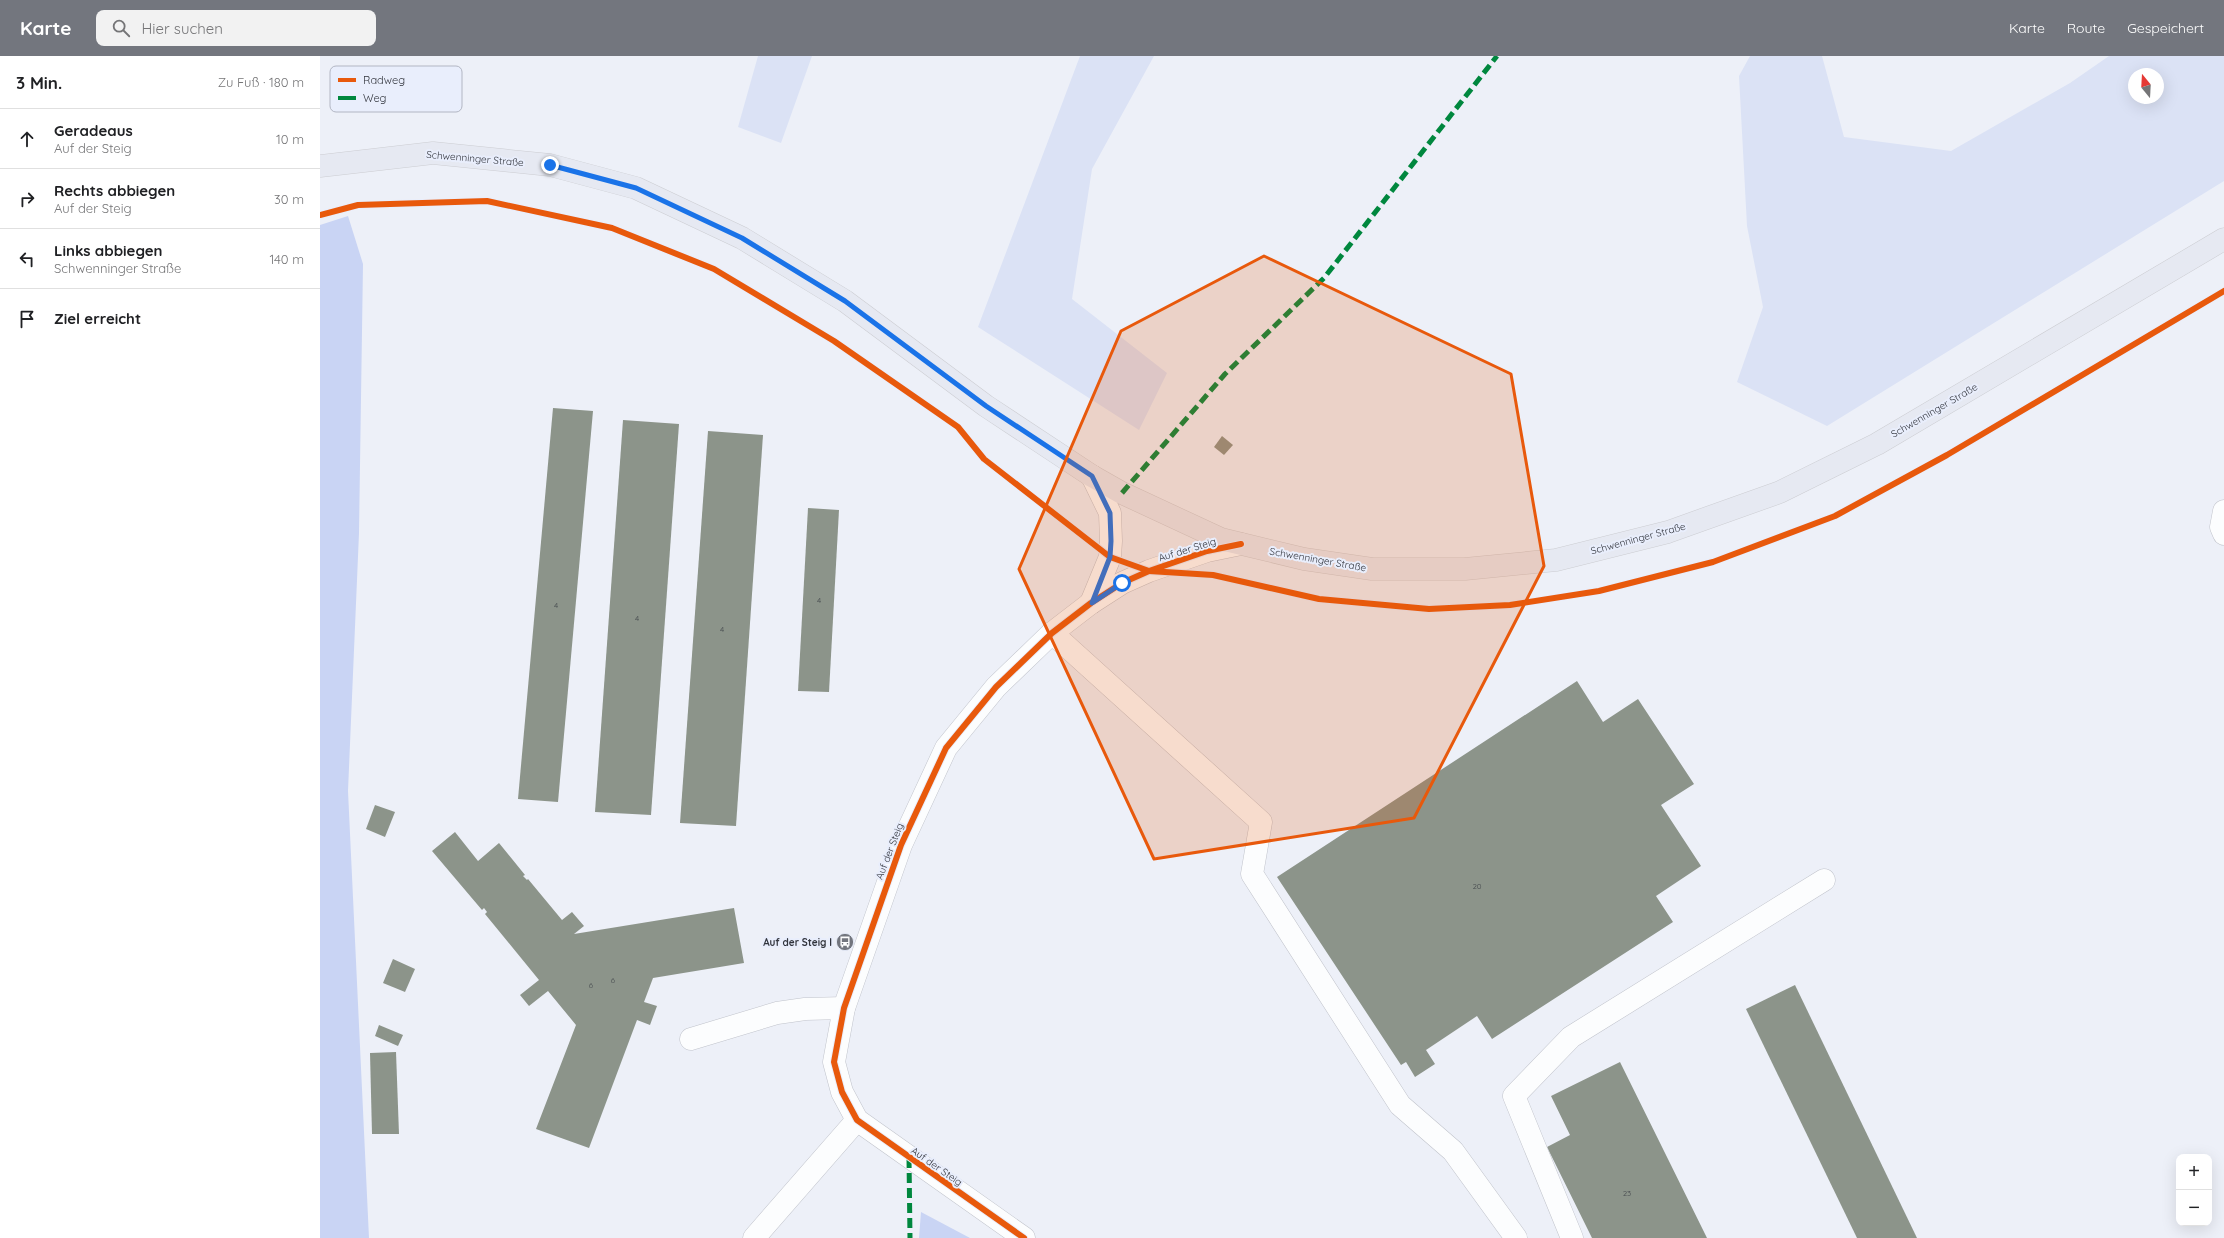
<!DOCTYPE html>
<html lang="de">
<meta charset="utf-8">
<style>
body{margin:0;font-family:Quicksand,sans-serif;background:#f2f2f2;color:#202124}
.controls{position:absolute;right:12px;bottom:12px;display:grid;overflow:hidden;border-radius:8px;box-shadow:0 4px 16px #0002}
.controls button{width:36px;height:36px;display:grid;place-items:center;padding:0;border:0;border-bottom:1px solid #e0e0e0;background:#fff;color:#202124;font:20px sans-serif}
.compass{position:absolute;left:1808px;top:12px;width:36px;height:36px;border-radius:50%;background:#fff;box-shadow:0 4px 16px #0002;rotate:342deg}
.stop{position:absolute;width:12px;height:12px;margin:-9px;border:3px solid #1a73e8;border-radius:50%;background:#fff}
.stop.end{background:#1a73e8;border-color:#fff;box-shadow:0 1px 4px #0008}
.list{margin:0;padding:0;list-style:none}
h2{display:flex;justify-content:space-between;align-items:center;height:52px;margin:0;padding:0 16px;font-size:17px}
h2 small{font-size:13px;font-weight:400;color:#757577}
.list li{display:grid;grid-template-columns:26px 1fr auto;gap:12px;align-items:center;box-sizing:border-box;height:60px;padding:0 16px;border-top:1px solid #e0e0e0}
.list b{display:block;font-size:15px;white-space:nowrap}
.list p{margin:0;font-size:13px;white-space:nowrap;color:#757577}
.list em{font-size:13px;font-style:normal;color:#757577}
.icon{flex:none;width:22px;height:22px;fill:none;stroke:currentColor;stroke-width:2;stroke-linecap:round;stroke-linejoin:round}
.map{position:relative;flex:none;width:1904px;height:1182px;overflow:hidden}
header{display:flex;align-items:center;gap:24px;box-sizing:border-box;height:56px;padding:0 20px;background:#73767e;color:#fff}
header strong{font-size:19px}
nav{display:flex;gap:22px;margin-inline-start:auto;font-size:14px}
.search{width:280px;height:36px;background:#f2f2f2;display:flex;align-items:center;gap:10px;box-sizing:border-box;padding:0 14px;border-radius:8px;color:#757577;font-size:15px}
main{display:flex}
aside{flex:1;background:#fff}
.map>svg:first-child{display:block}
.green{fill:#dbe2f5;fill-rule:evenodd}
.forest{fill:#c9d4f4}
.building{fill:#8c948a}
.lines{fill:none;stroke-linecap:round;stroke-linejoin:round}
.minor-casing{stroke:#c0c3cb;stroke-width:23}
.major-casing{stroke:#cccdd2;stroke-width:23}
.minor{stroke:#fcfdfe;stroke-width:22}
.major{stroke:#e6e9f2;stroke-width:22}
.quiet{stroke:#00873e;stroke-width:5;stroke-dasharray:10 5;stroke-linecap:butt}
.cycleway-casing{stroke:#e9eefc;stroke-width:8}
.cycleway{stroke:#e8590c;stroke-width:6}
.route{stroke:#1a73e8;stroke-width:5}
.marked{fill:#e8590c;fill-opacity:0.2;stroke:#e8590c;stroke-width:3;stroke-linejoin:round}
.labels{text-anchor:middle;stroke-width:4;stroke-linejoin:round;paint-order:stroke}
.number-label{font-size:8px;fill:#484d50}
.street-label{font-size:10px;fill:#32353d;stroke:#e9eefc}
.poi-label{font-size:10px;font-weight:bold;fill:#32353d;stroke:#e9eefc;text-anchor:end}
.key{fill:#e9eefc;stroke:#b2b6c3;stroke-width:1}
.key-label{font-size:11px;fill:#32353d}
</style>
<header>
<strong>Karte</strong>
<div class="search"><svg class="icon" aria-label="search" viewBox="0 0 24 24"><circle cx="10" cy="10" r="6"/><path d="M15 15l6 6"/></svg>Hier suchen</div>
<nav><a>Karte</a><a>Route</a><a>Gespeichert</a></nav>
</header>
<main>
<aside>
<h2>3 Min.<small>Zu Fuß · 180 m</small></h2>
<ul class="list">
<li><svg class="icon" aria-label="ahead" viewBox="0 0 24 24"><path d="M12 20V5M6 11l6-6 6 6"/></svg><div><b>Geradeaus</b><p>Auf der Steig</p></div><em>10 m</em></li>
<li><svg class="icon" aria-label="right" viewBox="0 0 24 24"><path d="M7 20v-9h11M14 6l5 5-5 5"/></svg><div><b>Rechts abbiegen</b><p>Auf der Steig</p></div><em>30 m</em></li>
<li><svg class="icon" aria-label="left" viewBox="0 0 24 24"><path d="M17 20v-9H6M10 6l-5 5 5 5"/></svg><div><b>Links abbiegen</b><p>Schwenninger Straße</p></div><em>140 m</em></li>
<li><svg class="icon" aria-label="arrive" viewBox="0 0 24 24"><path d="M6 21V4h12l-3 4 3 4H6"/></svg><div><b>Ziel erreicht</b></div></li>
</ul>
</aside>
<div class="map">
<svg width="1904" height="1182" viewBox="0 0 1904 1182">
<rect width="100%" height="100%" fill="#edf0f8"/>
<g class="green">
<polygon points="438,0 492,0 461,87 418,71"/>
<polygon points="760,0 834,0 772,113 752,243 847,317 819,374 658,271"/>
<path d="M 1430,0 L 1502,0 L 1524,81 L 1631,95 L 1750,27 L 1789,0 L 1904,0 L 1904,125 L 1507,370 L 1417,326 L 1443,251 L 1427,170 L 1419,20 ZM 1814,18 L 1838,18 L 1838,42 L 1814,42 Z"/>
</g>
<g class="forest">
<polygon points="28,160 43,208 39,477 28,735 49,1182 0,1182 0,169"/>
<polygon points="601,1156 650,1182 599,1182"/>
</g>
<g class="building">
<polygon points="233,352 273,355 238,746 198,743"/>
<polygon points="303,364 359,368 331,759 275,756"/>
<polygon points="388,375 443,379 416,770 360,767"/>
<polygon points="902,380 913,389 904,399 894,391"/>
<polygon points="488,452 519,454 509,636 478,635"/>
<polygon points="1257,625 1283,666 1318,643 1374,728 1341,749 1381,810 1336,840 1353,866 1172,983 1157,960 1106,994 1115,1008 1095,1021 1086,1006 1081,1009 957,821"/>
<polygon points="55,749 75,756 65,781 46,773"/>
<polygon points="135,776 158,805 179,787 205,819 203,820 207,824 208,823 242,864 252,856 264,870 254,878 414,852 424,907 333,922 324,946 337,950 330,969 317,964 269,1092 216,1073 256,969 228,935 209,950 200,939 219,924 165,858 167,856 164,852 162,854 112,795"/>
<polygon points="73,903 95,913 85,936 63,927"/>
<polygon points="1475,929 1597,1182 1537,1182 1426,953"/>
<polygon points="59,969 83,979 78,990 55,980"/>
<polygon points="76,996 79,1078 52,1078 50,997"/>
<polygon points="1300,1006 1387,1182 1272,1182 1227,1091 1250,1079 1231,1040"/>
</g>
<g class="lines">
<defs>
<g id="minor">
<polyline points="1904,455 1901,471 1904,478"/>
<polyline points="771,547 790,501 791,485 790,457 772,420"/>
<polyline points="732,577 941,766 932,818 1080,1049 1133,1095 1196,1182"/>
<polyline points="371,983 457,957 485,953 524,952"/>
<polyline points="434,1182 537,1064"/>
<polyline points="704,1182 537,1064 522,1036 514,1006 524,952 581,789 626,692 676,631 732,577 771,547 802,527 829,515 887,495 921,488"/>
<polyline points="1252,1182 1194,1040 1251,981 1504,824"/>
</g>
<polyline id="major" points="0,110 113,97 230,109 316,132 422,182 525,245 666,350 772,420 802,437 901,483 984,503 1052,513 1145,513 1236,504 1348,476 1460,436 1557,388 1904,183"/>
</defs>
<use href="#minor" class="minor-casing"/>
<use href="#major" class="major-casing"/>
<use href="#minor" class="minor"/>
<use href="#major" class="major"/>
<g class="quiet">
<polyline points="802,437 905,318 1004,222 1177,0"/>
<polyline points="589,1102 590,1182"/>
</g>
<defs>
<g id="cycleway">
<polyline points="0,159 38,149 167,145 292,172 394,213 514,285 638,371 664,403 790,501 829,515 893,519 999,543 1109,553 1190,549 1279,535 1393,506 1515,460 1627,399 1904,235"/>
<polyline points="704,1182 537,1064 522,1036 514,1006 524,952 581,789 626,692 676,631 732,577 771,547 802,527 829,515 887,495 921,488"/>
</g>
</defs>
<use href="#cycleway" class="cycleway-casing"/>
<use href="#cycleway" class="cycleway"/>
</g>
<g class="lines">
<polyline class="route" points="230,109 316,132 422,182 525,245 666,350 772,420 790,457 791,485 790,501 772,547 802,527"/>
</g>
<path class="marked" d="M 944,200 L 1191,318 L 1224,510 L 1094,762 L 834,803 L 699,513 L 801,275 Z"/>
<defs>
<symbol id="bus-disc" viewBox="-11 -11 22 22"><circle r="9.5" fill="#73767e" stroke="#e9eefc"/><path d="M-5-6H5V4H4V6H2V4H-2V6H-4V4H-5ZM-3.5-4V0h7V-4ZM-3.5 1.2v1.5H-2V1.2ZM2 1.2v1.5H3.5V1.2Z" fill="#fff"/></symbol>
</defs>
<g fill-rule="evenodd">
<use href="#bus-disc" x="515" y="876" width="20" height="20"/>
</g>
<g class="labels">
<g class="number-label">
<text x="499" y="547">4</text>
<text x="236" y="552">4</text>
<text x="317" y="565">4</text>
<text x="402" y="576">4</text>
<text x="1157" y="833">20</text>
<text x="293" y="927">6</text>
<text x="271" y="932">6</text>
<text x="1307" y="1140">23</text>
</g>
<g class="street-label">
<text transform="translate(155 102) rotate(5)" y="4">Schwenninger Straße</text>
<text transform="translate(1614 354) rotate(-30)" y="4">Schwenninger Straße</text>
<text transform="translate(1318 482) rotate(-15)" y="4">Schwenninger Straße</text>
<text transform="translate(867 493) rotate(-17)" y="4">Auf der Steig</text>
<text transform="translate(998 503) rotate(10)" y="4">Schwenninger Straße</text>
<text transform="translate(569 795) rotate(-69)" y="4">Auf der Steig</text>
<text transform="translate(617 1110) rotate(35)" y="4">Auf der Steig</text>
</g>
<g class="poi-label">
<text x="512" y="890">Auf der Steig I</text>
</g>
</g>
<rect x="10" y="10" width="132" height="46" rx="6" class="key"/>
<rect x="18" y="22" width="18" height="4" fill="#e8590c"/>
<rect x="18" y="40" width="18" height="4" fill="#00873e"/>
<g class="key-label">
<text x="43" y="28">Radweg</text>
<text x="43" y="46">Weg</text>
</g>
</svg>
<div class="controls">
<button>+</button>
<button>−</button>
</div>
<svg class="compass" viewBox="-18 -18 36 36"><path d="M0-13l5 13h-10z" fill="#e53935"/><path d="M0 13l5-13h-10z" fill="#757577"/></svg>
<div class="stop" style="left:802px;top:527px"></div>
<div class="stop end" style="left:230px;top:109px"></div>
</div>
</main>
